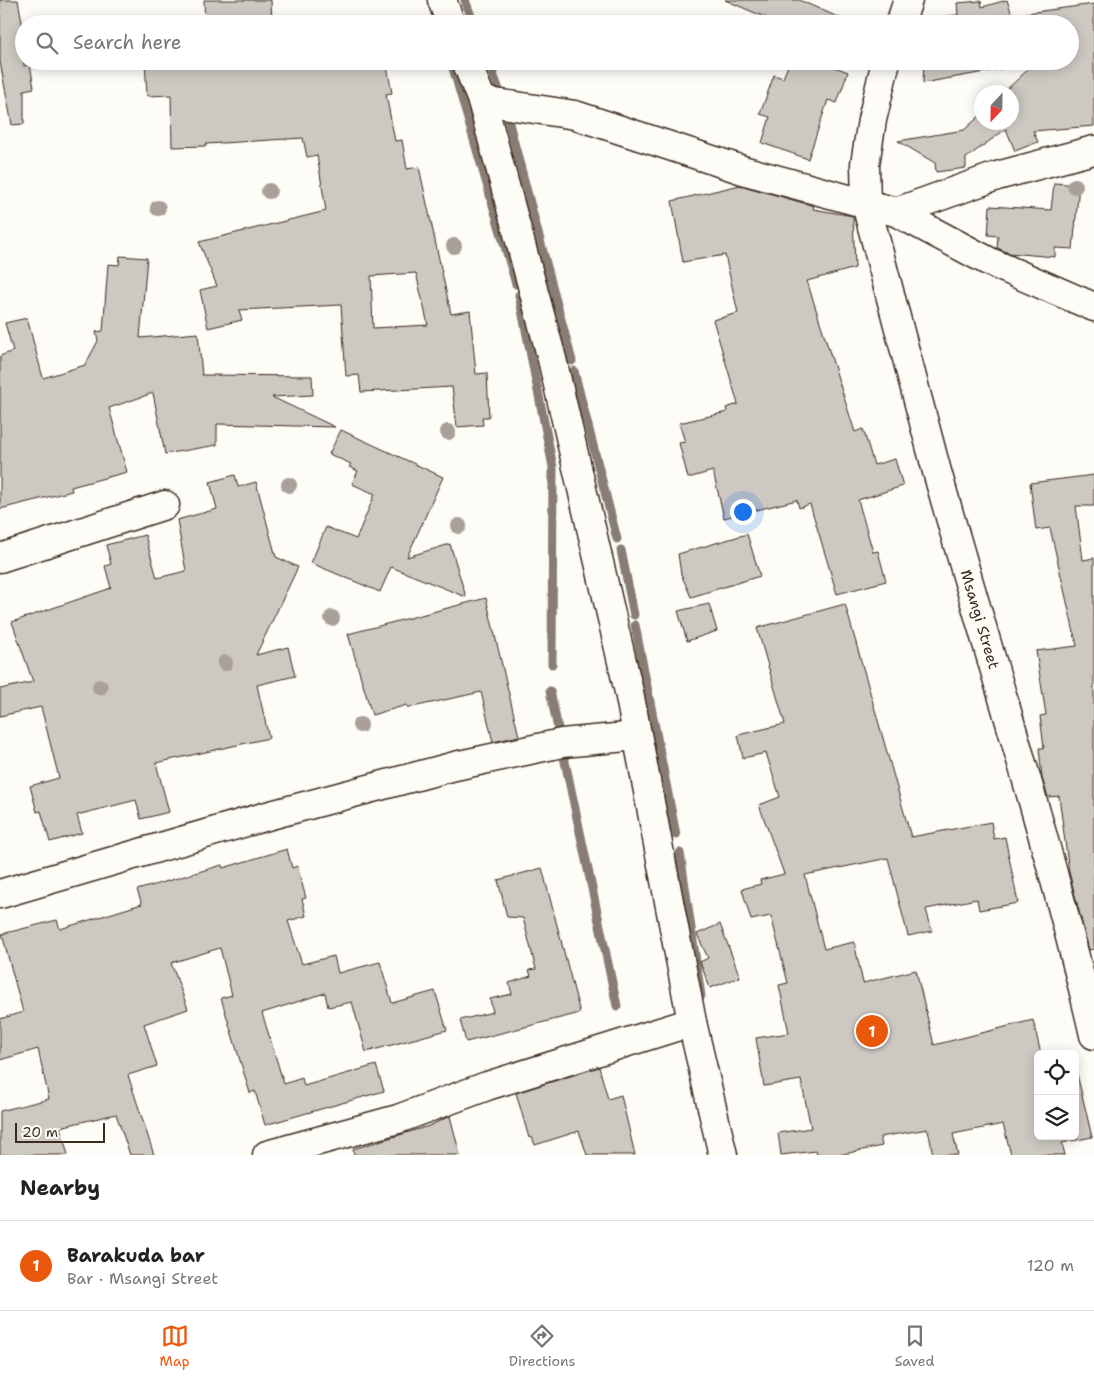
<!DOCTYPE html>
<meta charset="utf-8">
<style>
body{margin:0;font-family:"Shantell Sans",sans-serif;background:#f2f2f2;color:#222}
.controls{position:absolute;right:15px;bottom:15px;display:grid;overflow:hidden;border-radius:8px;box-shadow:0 2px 12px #0003}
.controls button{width:45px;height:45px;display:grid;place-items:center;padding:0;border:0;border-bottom:1px solid #e0e0e0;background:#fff;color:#222;font:25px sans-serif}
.compass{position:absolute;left:974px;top:85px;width:45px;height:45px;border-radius:50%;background:#fff;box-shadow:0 2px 12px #0003;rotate:202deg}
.scale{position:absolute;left:15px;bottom:12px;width:90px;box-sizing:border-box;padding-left:5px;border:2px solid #3b2a1e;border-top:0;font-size:14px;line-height:18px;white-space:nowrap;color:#3b2a1e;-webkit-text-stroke:4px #fdfcf7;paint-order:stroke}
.you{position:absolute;left:742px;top:511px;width:18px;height:18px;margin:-12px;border:4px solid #fff;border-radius:50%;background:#1a73e8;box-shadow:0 0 0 8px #1a73e833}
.badge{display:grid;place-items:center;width:32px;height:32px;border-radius:50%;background:#ea580c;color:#fff;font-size:16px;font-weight:700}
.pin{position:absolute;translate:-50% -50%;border:2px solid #fff;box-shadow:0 1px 5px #0006}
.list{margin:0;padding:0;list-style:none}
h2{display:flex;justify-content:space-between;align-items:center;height:65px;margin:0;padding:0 20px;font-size:21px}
h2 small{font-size:16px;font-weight:400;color:#767676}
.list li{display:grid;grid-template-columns:32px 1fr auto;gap:15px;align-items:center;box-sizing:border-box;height:90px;padding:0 20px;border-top:1px solid #e0e0e0}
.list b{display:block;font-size:19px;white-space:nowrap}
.list p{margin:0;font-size:16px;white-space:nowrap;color:#767676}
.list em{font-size:16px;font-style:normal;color:#767676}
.icon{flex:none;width:28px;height:28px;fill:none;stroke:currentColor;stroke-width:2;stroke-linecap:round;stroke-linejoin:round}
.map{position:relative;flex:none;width:1094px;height:1155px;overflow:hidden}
.search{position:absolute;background:#fff;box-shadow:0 2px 12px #0003;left:15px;right:15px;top:15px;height:55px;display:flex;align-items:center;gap:12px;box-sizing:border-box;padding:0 18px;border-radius:28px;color:#767676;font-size:19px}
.sheet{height:155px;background:#fff}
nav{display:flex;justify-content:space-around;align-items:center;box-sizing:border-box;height:70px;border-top:1px solid #e0e0e0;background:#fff;font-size:14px;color:#767676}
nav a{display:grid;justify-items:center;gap:2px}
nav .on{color:#ea580c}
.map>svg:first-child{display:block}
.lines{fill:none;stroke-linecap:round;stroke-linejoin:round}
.stream{stroke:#887d74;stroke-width:9}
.building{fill:#cdc8c2;stroke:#3b2a1e;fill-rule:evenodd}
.minor-casing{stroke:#3b2a1e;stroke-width:31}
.major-casing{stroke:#3b2a1e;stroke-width:31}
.minor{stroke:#fdfcf7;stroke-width:28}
.major{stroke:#fdfcf7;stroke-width:28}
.tree{fill:#a9a199}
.labels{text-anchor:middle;stroke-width:4;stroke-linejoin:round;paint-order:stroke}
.street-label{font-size:15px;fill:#3b2a1e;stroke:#fdfcf7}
</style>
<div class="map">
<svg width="1094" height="1155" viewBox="0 0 1094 1155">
<rect width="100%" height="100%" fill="#fdfcf7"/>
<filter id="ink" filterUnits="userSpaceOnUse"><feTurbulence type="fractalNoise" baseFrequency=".02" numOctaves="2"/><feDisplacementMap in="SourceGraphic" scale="10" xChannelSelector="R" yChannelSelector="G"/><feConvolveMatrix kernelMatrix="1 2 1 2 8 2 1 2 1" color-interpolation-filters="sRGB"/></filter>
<g filter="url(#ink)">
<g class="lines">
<g class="stream">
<polyline points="465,0 474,24"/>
<polyline points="451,61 516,284"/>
<polyline points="488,61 503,100"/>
<polyline points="507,116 572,361"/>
<polyline points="519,295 553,467 552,664"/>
<polyline points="574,371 617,539"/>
<polyline points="621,550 634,615"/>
<polyline points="635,625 676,835"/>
<polyline points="550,691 617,1006"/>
<polyline points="680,853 701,996"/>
</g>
</g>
<g class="building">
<polygon points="0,0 18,0 24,33 24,66 30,64 34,88 24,90 24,124 12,125 0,62"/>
<polygon points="204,0 271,0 272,24 205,24"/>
<polygon points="725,0 799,0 854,24 781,24"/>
<polygon points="1007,0 1012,15 1094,4 1094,126 1033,131 1038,142 1015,151 1006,129 966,158 966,168 936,172 935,163 898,141 964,130 982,114 982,122 1012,122 1012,92 1004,92 1035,63 923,83 924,61 1070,61 1070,24 925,24 925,21 946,21 946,16 958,15 957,3 981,1 982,7"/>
<path d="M 145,61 L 386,61 L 392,93 L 386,94 L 395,141 L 402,140 L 407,169 L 419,167 L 451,314 L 470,311 L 476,374 L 487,373 L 489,417 L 482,417 L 483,425 L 457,427 L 452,387 L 361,392 L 359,375 L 346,376 L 341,305 L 239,310 L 242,320 L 208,328 L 200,290 L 217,286 L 199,242 L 326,211 L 317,155 L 307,157 L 303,138 L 206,144 L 206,146 L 172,147 L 171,95 L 147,96 ZM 416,273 L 428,325 L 373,328 L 371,276 Z"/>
<polygon points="790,61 819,61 848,72 837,103 828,100 808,159 762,143 770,117 760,114 774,75 783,78"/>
<polygon points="1054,183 1079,185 1073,249 1055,248 1055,257 1009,253 997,248 998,236 988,235 990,206 1051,210"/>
<polygon points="740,185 814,206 813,209 853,216 855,268 807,281 855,432 863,429 874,465 895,459 903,486 858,500 873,552 878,551 886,581 837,594 810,504 799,508 797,500 724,518 713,471 688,478 679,443 685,442 679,423 727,412 726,408 738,404 713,320 738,313 725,255 683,262 672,201"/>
<polygon points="120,256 147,258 140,338 198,333 202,375 312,376 313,395 272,397 335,427 217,424 217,445 165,454 153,393 109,408 127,472 71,487 72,491 0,509 0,356 13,351 5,323 27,318 43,378 85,365 98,341 96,332 103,331 108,264 119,265"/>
<polygon points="341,430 443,477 407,557 450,544 466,597 391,567 380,592 311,563 326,527 356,539 375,494 352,484 358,471 349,467 351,464 329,454"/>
<polygon points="235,475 238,487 256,482 276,557 298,567 256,655 288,647 295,676 257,685 269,738 156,763 169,812 141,819 136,800 77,815 82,833 50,842 41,811 37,812 30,786 59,778 41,707 0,716 0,689 33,682 12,622 111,588 105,566 111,564 106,545 145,535 157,578 186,571 177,520 217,509 210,482"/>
<polygon points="1094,475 1094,506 1076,506 1083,560 1094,558 1094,949 1089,950 1069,872 1059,796 1048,797 1042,778 1039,748 1044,748 1040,716 1046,715 1036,651 1077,646 1050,528 1036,530 1030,483"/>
<polygon points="747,534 760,576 691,597 681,574 678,554"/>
<polygon points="486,598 519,736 493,742 481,692 408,708 407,705 372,715 348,634"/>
<polygon points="709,604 717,631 687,641 678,611"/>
<polygon points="845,604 911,837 991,822 994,839 1005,837 1018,903 979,910 977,899 926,909 932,931 908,936 888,858 805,875 824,949 854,942 863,983 916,970 934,1045 1033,1020 1041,1054 1038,1054 1038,1136 1075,1136 1076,1070 1092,1137 1062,1143 1065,1155 1011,1155 1003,1124 953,1134 958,1155 933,1155 928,1129 880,1137 882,1146 839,1155 817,1155 816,1151 781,1155 778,1133 811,1128 801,1080 764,1086 756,1038 789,1033 779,985 788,983 771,916 751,920 742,889 761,884 760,880 784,874 759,805 780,797 766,753 743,758 738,735 785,724 757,628"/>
<polygon points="287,849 292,868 297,866 306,898 302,899 306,916 288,921 302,964 334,956 338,973 380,962 392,1003 435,991 447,1030 366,1052 352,1002 328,1007 325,993 262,1013 284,1084 302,1078 304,1086 376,1065 384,1091 265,1125 255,1091 250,1093 221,998 232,995 220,948 171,963 188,1009 144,1024 157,1066 128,1075 154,1155 130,1155 116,1114 60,1127 68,1155 0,1155 0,1111 49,1099 38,1049 0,1060 0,1019 23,1012 2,934 57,920 60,929 142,904 137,890 222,865 223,868"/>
<polygon points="542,868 580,1013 466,1042 460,1020 493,1012 490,999 512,994 509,983 531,976 529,970 536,969 523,918 507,917 498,880"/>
<polygon points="720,924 740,977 710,988 700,962 708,958 697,934"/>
<polygon points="599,1067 608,1099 621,1095 635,1155 587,1155 579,1131 535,1145 532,1137 529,1138 516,1093"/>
<polygon points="450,1116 460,1155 354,1155 353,1149 429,1126"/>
</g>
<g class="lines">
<defs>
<g id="minor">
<polyline points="900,24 908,0"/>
<path id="s1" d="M 886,61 L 872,120 L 865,164 L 866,204 C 890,292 912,380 936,468 C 989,657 1050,844 1094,1035"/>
<polyline points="482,101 575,115 746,171 896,212 997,176 1094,150"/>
<polyline points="896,212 990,262 1094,307"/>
<polyline points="0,558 165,505"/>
<polyline points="0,894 267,816 455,766 562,743 637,736"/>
<polyline points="267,1155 398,1119 487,1086 692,1022"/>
</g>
<g id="major">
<polyline points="442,0 451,24"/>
<polyline points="466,61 482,101 552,359 629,692 692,1022 723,1155"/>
</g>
</defs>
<use href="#minor" class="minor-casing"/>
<use href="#major" class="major-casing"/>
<use href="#minor" class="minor"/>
<use href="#major" class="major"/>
</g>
<g class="tree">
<circle cx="1075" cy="186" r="8"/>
<circle cx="269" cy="191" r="8"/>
<circle cx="158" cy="208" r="8"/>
<circle cx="454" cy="246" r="8"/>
<circle cx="448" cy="432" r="8"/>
<circle cx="289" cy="485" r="8"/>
<circle cx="459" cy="526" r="8"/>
<circle cx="332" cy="618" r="8"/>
<circle cx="225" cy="663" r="8"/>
<circle cx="100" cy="687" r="8"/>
<circle cx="360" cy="725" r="8"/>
</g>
</g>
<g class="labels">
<g class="street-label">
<text dy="5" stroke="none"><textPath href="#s1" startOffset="576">Msangi Street</textPath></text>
</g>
</g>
</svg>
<div class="controls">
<button><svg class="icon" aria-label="locate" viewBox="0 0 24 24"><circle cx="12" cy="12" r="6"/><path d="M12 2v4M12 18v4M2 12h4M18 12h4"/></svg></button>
<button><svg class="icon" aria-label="layers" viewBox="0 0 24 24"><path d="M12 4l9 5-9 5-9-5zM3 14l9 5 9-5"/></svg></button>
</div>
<svg class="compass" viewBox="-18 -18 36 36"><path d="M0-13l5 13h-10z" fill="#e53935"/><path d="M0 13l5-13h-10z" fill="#767676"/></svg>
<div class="scale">20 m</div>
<div class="you"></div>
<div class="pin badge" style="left:872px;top:1031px">1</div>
<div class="search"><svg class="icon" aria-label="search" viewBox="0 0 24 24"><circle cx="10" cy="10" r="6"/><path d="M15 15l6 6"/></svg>Search here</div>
</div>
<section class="sheet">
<h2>Nearby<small></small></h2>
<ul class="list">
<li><span class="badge">1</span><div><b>Barakuda bar</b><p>Bar · Msangi Street</p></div><em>120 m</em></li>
</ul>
</section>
<nav>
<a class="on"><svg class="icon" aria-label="map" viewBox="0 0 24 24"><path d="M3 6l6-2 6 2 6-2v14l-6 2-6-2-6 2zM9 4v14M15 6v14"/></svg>Map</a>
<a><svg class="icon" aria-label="directions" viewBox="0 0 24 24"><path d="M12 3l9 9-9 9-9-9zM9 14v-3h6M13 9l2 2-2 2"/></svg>Directions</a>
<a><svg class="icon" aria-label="saved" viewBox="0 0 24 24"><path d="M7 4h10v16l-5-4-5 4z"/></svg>Saved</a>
</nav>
